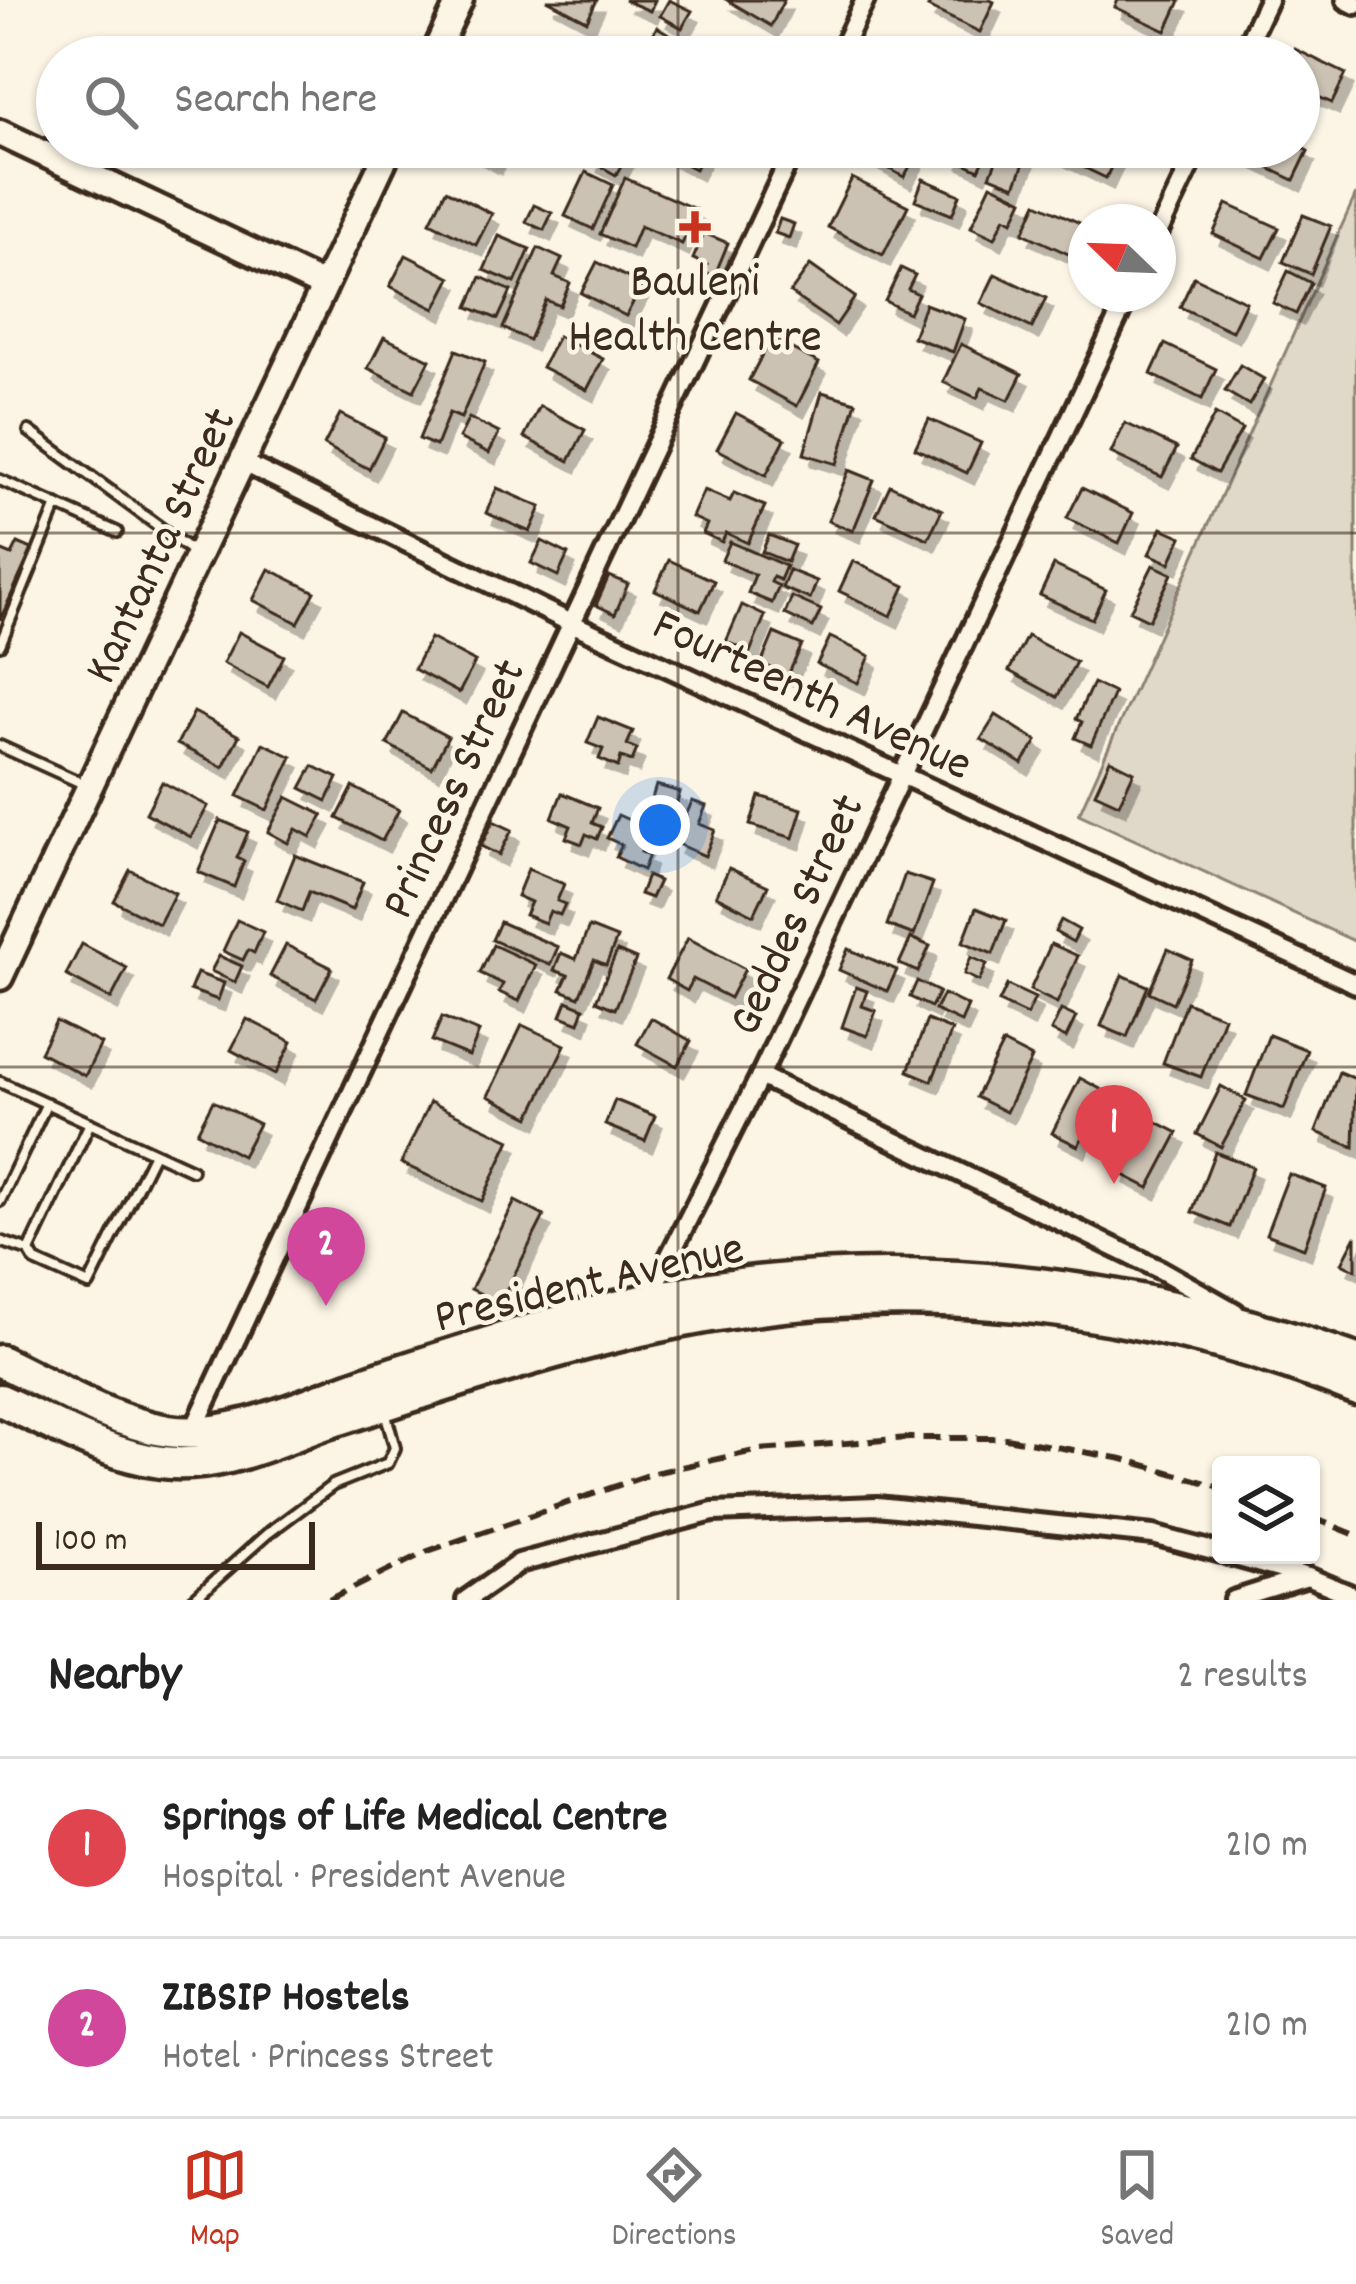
<!DOCTYPE html>
<meta charset="utf-8">
<style>
body{margin:0;font-family:Dekko,sans-serif;background:#f6f6f6;color:#222}
.controls{position:absolute;right:36px;bottom:36px;display:grid;overflow:hidden;border-radius:12px;box-shadow:0 3px 9px #0004}
.controls button{width:108px;height:108px;display:grid;place-items:center;padding:0;border:0;border-bottom:3px solid #e0e0e0;background:#fff;color:#222;font:60px sans-serif}
.compass{position:absolute;left:1068px;top:204px;width:108px;height:108px;border-radius:50%;background:#fff;box-shadow:0 3px 9px #0004;rotate:293deg}
.scale{position:absolute;left:36px;bottom:30px;width:279px;box-sizing:border-box;padding-left:12px;border:6px solid #3b2a1e;border-top:0;font-size:33px;line-height:42px;white-space:nowrap;color:#3b2a1e;-webkit-text-stroke:9px #fcf5e5;paint-order:stroke}
.you{position:absolute;left:660px;top:825px;width:42px;height:42px;margin:-30px;border:9px solid #fff;border-radius:50%;background:#1a73e8;box-shadow:0 0 0 18px #1a73e833}
.badge{display:grid;place-items:center;width:78px;height:78px;border-radius:50%;background:#c8321e;color:#fff;font-size:39px;font-weight:700}
.pin{position:absolute;translate:-50% -99px;filter:drop-shadow(0 3px 6px #0008)}
.pin::after{content:'';position:absolute;top:63px;width:42px;height:36px;background:inherit;clip-path:polygon(0 0,100% 0,50% 100%)}
.list{margin:0;padding:0;list-style:none}
h2{display:flex;justify-content:space-between;align-items:center;height:156px;margin:0;padding:0 48px;font-size:51px}
h2 small{font-size:39px;font-weight:400;color:#767676}
.list li{display:grid;grid-template-columns:78px 1fr auto;gap:36px;align-items:center;box-sizing:border-box;height:180px;padding:0 48px;border-top:3px solid #e0e0e0}
.list b{display:block;font-size:45px;white-space:nowrap}
.list p{margin:0;font-size:39px;white-space:nowrap;color:#767676}
.list em{font-size:39px;font-style:normal;color:#767676}
.icon{flex:none;width:66px;height:66px;fill:none;stroke:currentColor;stroke-width:2;stroke-linecap:round;stroke-linejoin:round}
.map{position:relative;flex:none;width:1356px;height:1600px;overflow:hidden}
.search{position:absolute;background:#fff;box-shadow:0 3px 9px #0004;left:36px;right:36px;top:36px;height:132px;display:flex;align-items:center;gap:30px;box-sizing:border-box;padding:0 42px;border-radius:66px;color:#767676;font-size:45px}
.sheet{height:516px;background:#fff}
nav{display:flex;justify-content:space-around;align-items:center;box-sizing:border-box;height:168px;border-top:3px solid #e0e0e0;background:#fff;font-size:33px;color:#767676}
nav a{display:grid;justify-items:center;gap:6px}
nav .on{color:#c8321e}
.map>svg:first-child{display:block}
.green{fill:#e0d8c8;stroke:#8e8173;stroke-width:3}
.building{fill:#ccc2b3;stroke:#3b2a1e;stroke-width:3;filter:url(#shadow)}
.lines{fill:none;stroke-linecap:round;stroke-linejoin:round}
.lane-casing{stroke:#3b2a1e;stroke-width:16}
.street-casing{stroke:#3b2a1e;stroke-width:26}
.secondary-casing{stroke:#3b2a1e;stroke-width:33}
.highway-casing{stroke:#3b2a1e;stroke-width:39}
.lane{stroke:#fcf5e5;stroke-width:8}
.street{stroke:#fcf5e5;stroke-width:16}
.secondary{stroke:#fcf5e5;stroke-width:24}
.highway{stroke:#fcf5e5;stroke-width:30}
.rail{stroke:#3b2a1e;stroke-width:6;stroke-dasharray:18 9;stroke-linecap:butt}
.grid{fill:none;stroke:#3b2a1e;stroke-width:3;stroke-opacity:0.55}
.poi-dot{fill:#c8321e;stroke:#fcf5e5;stroke-width:4.5}
.labels{text-anchor:middle;stroke-width:9;stroke-linejoin:round;paint-order:stroke}
.poi-label{font-size:48px;fill:#3b2a1e;stroke:#fcf5e5}
.street-label{font-size:48px;fill:#3b2a1e;stroke:#fcf5e5}
</style>
<div class="map">
<svg width="1356" height="1600" viewBox="0 0 1356 1600">
<defs>
<filter id="shadow"><feDropShadow dx="7" dy="11" stdDeviation="0" flood-color="#0004"/></filter>
</defs>
<rect width="100%" height="100%" fill="#fcf5e5"/>
<filter id="ink" filterUnits="userSpaceOnUse"><feTurbulence type="fractalNoise" baseFrequency=".00833" numOctaves="2"/><feDisplacementMap in="SourceGraphic" scale="24" xChannelSelector="R" yChannelSelector="G"/><feConvolveMatrix kernelMatrix="1 2 1 2 8 2 1 2 1" color-interpolation-filters="sRGB"/></filter>
<g filter="url(#ink)">
<polygon class="green" points="1356,194 1356,942 1079,814"/>
<g class="building">
<polygon points="547,0 597,0 587,21"/>
<polygon points="624,0 655,0 650,11"/>
<polygon points="669,0 692,11 682,28 660,16"/>
<polygon points="727,0 784,0 771,26"/>
<polygon points="932,0 990,0 994,2 980,32 928,7"/>
<polygon points="1118,0 1177,0 1180,1 1166,31 1115,7"/>
<polygon points="657,27 681,41 672,57 640,57"/>
<polygon points="708,40 741,57 699,57"/>
<polygon points="507,41 537,57 498,57"/>
<polygon points="1295,49 1346,74 1332,103 1299,88 1299,57 1291,57"/>
<polygon points="1299,146 1308,151 1294,180 1243,156 1247,147"/>
<polygon points="463,147 502,147 494,163"/>
<polygon points="599,147 631,147 616,175 591,161"/>
<polygon points="652,147 706,147 695,169"/>
<polygon points="858,147 921,147 904,177 856,150"/>
<polygon points="957,147 979,147 988,151 979,170 952,157"/>
<polygon points="1002,147 1030,148 1015,186 990,176"/>
<polygon points="1057,147 1118,147 1120,148 1106,178 1054,153"/>
<polygon points="586,172 613,185 593,229 565,216"/>
<polygon points="625,178 697,210 682,244 640,226 631,248 600,234"/>
<polygon points="852,178 908,206 883,255 828,227"/>
<polygon points="923,179 960,195 952,215 915,200"/>
<polygon points="991,184 1023,200 1013,221 1005,217 995,238 971,227"/>
<polygon points="446,190 492,214 476,245 430,222"/>
<polygon points="1037,203 1086,226 1075,257 1023,233"/>
<polygon points="1227,204 1279,228 1264,258 1213,234"/>
<polygon points="534,205 552,213 544,230 526,222"/>
<polygon points="1303,215 1331,226 1311,274 1283,262"/>
<polygon points="780,219 794,224 789,238 775,233"/>
<polygon points="704,233 728,243 714,277 704,272 707,265 693,259"/>
<polygon points="499,236 530,249 515,283 484,270"/>
<polygon points="538,248 562,259 554,276 570,283 560,306 546,300 529,340 503,328"/>
<polygon points="406,255 451,278 435,309 390,286"/>
<polygon points="597,262 642,285 626,316 581,293"/>
<polygon points="810,265 855,297 836,325 790,293"/>
<polygon points="901,268 915,275 908,289 918,294 909,313 885,301"/>
<polygon points="1288,271 1311,283 1296,314 1273,303"/>
<polygon points="995,274 1046,298 1032,328 981,303"/>
<polygon points="481,277 511,291 498,319 468,307"/>
<polygon points="1194,277 1246,302 1232,331 1180,307"/>
<polygon points="925,304 965,319 953,352 913,337"/>
<polygon points="558,336 603,359 587,390 542,367"/>
<polygon points="384,337 430,360 414,391 368,368"/>
<polygon points="771,338 819,363 797,406 749,380"/>
<polygon points="961,344 1022,374 1009,400 982,388 977,398 943,382"/>
<polygon points="1165,344 1216,369 1202,399 1151,374"/>
<polygon points="456,350 485,362 461,418 449,413 436,446 419,439"/>
<polygon points="1240,365 1264,379 1249,405 1225,391"/>
<polygon points="822,392 856,402 837,464 804,454"/>
<polygon points="540,406 585,430 569,461 524,437"/>
<polygon points="736,413 785,439 766,475 717,449"/>
<polygon points="340,414 385,437 369,469 324,445"/>
<polygon points="1215,414 1242,429 1217,473 1191,459"/>
<polygon points="469,418 499,433 489,453 459,438"/>
<polygon points="929,419 981,443 967,473 915,448"/>
<polygon points="1125,423 1177,448 1162,477 1111,453"/>
<polygon points="849,470 874,480 853,531 828,521"/>
<polygon points="890,485 942,510 928,539 876,515"/>
<polygon points="497,488 541,507 530,532 486,513"/>
<polygon points="1082,488 1133,513 1119,543 1067,518"/>
<polygon points="704,490 730,501 734,493 765,506 748,543 726,533 722,542 703,533 707,524 692,517"/>
<polygon points="1162,528 1182,537 1170,563 1149,554"/>
<polygon points="769,535 794,545 787,562 762,552"/>
<polygon points="542,541 568,554 558,576 531,563"/>
<polygon points="730,542 786,566 780,580 773,577 771,582 779,586 772,603 748,593 755,575 722,560"/>
<polygon points="18,543 32,549 0,620 0,550 12,555"/>
<polygon points="669,560 714,581 700,611 655,590"/>
<polygon points="853,561 905,586 891,616 839,591"/>
<polygon points="1054,565 1106,590 1092,619 1040,595"/>
<polygon points="1153,565 1172,574 1149,620 1130,611"/>
<polygon points="269,569 315,592 298,623 253,600"/>
<polygon points="789,570 817,581 810,599 782,588"/>
<polygon points="609,576 628,584 615,614 596,605"/>
<polygon points="792,597 821,610 813,627 785,614"/>
<polygon points="742,605 765,616 750,652 726,642"/>
<polygon points="239,632 284,656 268,687 223,663"/>
<polygon points="774,633 802,645 788,675 761,664"/>
<polygon points="1027,636 1076,662 1057,697 1009,671"/>
<polygon points="830,637 870,656 858,683 817,664"/>
<polygon points="430,638 475,662 459,693 414,669"/>
<polygon points="1093,683 1114,693 1091,745 1075,738 1082,722 1076,719"/>
<polygon points="194,712 239,736 223,767 177,744"/>
<polygon points="403,713 448,737 432,768 387,744"/>
<polygon points="996,715 1037,741 1022,764 981,739"/>
<polygon points="598,717 633,731 627,745 637,749 632,761 621,757 618,767 599,759 603,749 587,743"/>
<polygon points="263,743 292,757 267,810 238,796"/>
<polygon points="1110,760 1134,772 1119,804 1095,793"/>
<polygon points="313,766 338,778 327,801 301,788"/>
<polygon points="162,782 208,806 191,837 146,813"/>
<polygon points="656,785 680,792 675,810 665,807 659,826 645,822"/>
<polygon points="353,787 399,810 382,841 337,818"/>
<polygon points="562,793 598,808 592,823 602,827 597,839 586,834 582,844 566,838 571,826 552,818"/>
<polygon points="759,796 802,809 793,838 750,825"/>
<polygon points="287,797 323,815 311,837 296,829 288,843 268,832"/>
<polygon points="692,801 706,806 699,824 715,830 705,856 675,843"/>
<polygon points="618,815 651,830 641,852 649,855 643,870 616,857 622,845 607,838"/>
<polygon points="220,820 248,832 237,858 244,861 234,887 198,872"/>
<polygon points="493,821 512,830 499,855 481,846"/>
<polygon points="295,855 363,882 352,910 309,892 302,911 277,900"/>
<polygon points="729,868 768,886 754,915 716,896"/>
<polygon points="528,869 564,884 557,901 565,904 560,915 550,911 545,923 525,915 531,902 517,896"/>
<polygon points="130,870 175,893 159,924 114,901"/>
<polygon points="905,874 933,883 914,935 887,925"/>
<polygon points="647,876 659,881 651,898 640,894"/>
<polygon points="976,908 1006,920 993,954 963,942"/>
<polygon points="237,920 263,932 254,953 248,950 243,960 223,951"/>
<polygon points="1061,920 1079,930 1073,942 1055,932"/>
<polygon points="500,922 558,947 550,965 492,940"/>
<polygon points="589,927 617,938 606,965 594,960 579,997 561,990 568,975 554,970 561,953 576,959"/>
<polygon points="688,938 745,969 730,998 693,979 687,991 666,979"/>
<polygon points="911,938 930,946 918,972 899,964"/>
<polygon points="82,944 127,968 111,999 66,975"/>
<polygon points="1051,944 1078,956 1057,1003 1030,990"/>
<polygon points="286,945 332,968 316,999 270,976"/>
<polygon points="493,945 536,965 519,1001 499,992 503,984 480,973"/>
<polygon points="848,949 897,970 887,991 839,970"/>
<polygon points="1168,949 1192,960 1173,1003 1149,992"/>
<polygon points="617,951 636,959 615,1009 596,1001"/>
<polygon points="219,956 242,966 235,982 211,971"/>
<polygon points="971,957 987,964 979,981 964,974"/>
<polygon points="197,973 224,983 218,1000 190,990"/>
<polygon points="1122,975 1148,986 1127,1037 1101,1026"/>
<polygon points="917,981 939,992 931,1007 910,997"/>
<polygon points="1007,985 1035,998 1027,1015 999,1002"/>
<polygon points="856,987 867,991 862,1006 876,1011 867,1036 842,1027"/>
<polygon points="943,994 968,1006 961,1022 935,1010"/>
<polygon points="567,1001 584,1008 579,1023 561,1016"/>
<polygon points="1186,1002 1224,1017 1201,1077 1163,1063"/>
<polygon points="1061,1010 1076,1017 1066,1038 1051,1031"/>
<polygon points="442,1017 479,1032 469,1056 432,1041"/>
<polygon points="651,1018 691,1041 677,1066 637,1044"/>
<polygon points="247,1019 292,1042 276,1074 231,1050"/>
<polygon points="927,1020 952,1030 932,1081 908,1071"/>
<polygon points="56,1021 101,1044 85,1076 40,1052"/>
<polygon points="522,1025 565,1045 530,1117 488,1096"/>
<polygon points="1269,1035 1307,1050 1284,1109 1246,1095"/>
<polygon points="1003,1043 1032,1058 1006,1112 976,1097"/>
<polygon points="1339,1072 1356,1079 1354,1147 1316,1132"/>
<polygon points="1080,1078 1106,1092 1078,1146 1052,1133"/>
<polygon points="1221,1086 1246,1100 1221,1147 1197,1134"/>
<polygon points="615,1100 655,1116 645,1141 605,1125"/>
<polygon points="213,1101 259,1124 242,1156 197,1132"/>
<polygon points="430,1102 510,1140 482,1201 401,1163"/>
<polygon points="1147,1117 1178,1133 1149,1188 1118,1172"/>
<polygon points="1215,1152 1253,1167 1230,1227 1192,1212"/>
<polygon points="1289,1174 1326,1188 1304,1248 1266,1234"/>
<polygon points="515,1201 544,1216 500,1303 471,1289"/>
<polygon points="1356,1236 1356,1270 1342,1263"/>
</g>
<g class="lines">
<defs>
<g id="lane">
<polyline points="29,431 192,551"/>
<polyline points="0,480 117,532"/>
<polyline points="0,645 57,505"/>
<polyline points="0,746 86,785"/>
<polyline points="0,1082 192,1170"/>
<polyline points="0,1201 47,1103"/>
<polyline points="0,1241 29,1251 35,1261 89,1285 154,1153"/>
<polyline points="29,1251 90,1123"/>
<polyline points="193,1600 267,1534 333,1485 388,1463 395,1448 386,1415"/>
</g>
<g id="street">
<polyline points="1346,0 1356,5"/>
<polyline points="838,57 865,0"/>
<polyline points="1241,57 1268,0"/>
<polyline points="1158,233 1199,147"/>
<polyline points="242,462 571,623 1356,984"/>
<polyline points="760,1076 1161,1270 1235,1312"/>
<polyline points="647,1301 760,1076 1129,294"/>
<polyline points="192,1433 795,147"/>
<polyline points="1228,1555 1308,1577 1356,1597"/>
<polyline points="466,1600 519,1563 713,1512 877,1506 1153,1535 1221,1553"/>
<polyline points="1234,1600 1307,1577"/>
</g>
<g id="secondary">
<polyline points="433,57 460,0"/>
<polyline points="0,133 324,286"/>
<polyline points="0,977 390,147"/>
</g>
<g id="highway">
<path d="M 0,1361 C 53,1386 109,1422 168,1431 C 238,1441 312,1399 378,1378 C 500,1339 629,1295 757,1282 C 963,1260 1162,1291 1356,1360"/>
<path d="M 0,1400 C 51,1423 105,1455 161,1462 C 222,1470 280,1438 336,1420 C 437,1388 538,1354 641,1330 C 875,1275 1134,1298 1356,1389"/>
</g>
</defs>
<use href="#lane" class="lane-casing"/>
<use href="#street" class="street-casing"/>
<use href="#secondary" class="secondary-casing"/>
<use href="#highway" class="highway-casing"/>
<use href="#lane" class="lane"/>
<use href="#street" class="street"/>
<use href="#secondary" class="secondary"/>
<use href="#highway" class="highway"/>
<g class="rail">
<polyline points="1311,1517 1356,1535"/>
<polyline points="329,1600 428,1551 654,1473 759,1450 909,1438 1006,1438 1123,1459 1221,1487"/>
</g>
</g>
</g>
<path class="grid" d="M 678,0 L 678,57M 678,147 L 678,1600M 0,533 L 1356,533M 0,1067 L 1356,1067"/>
<path class="poi-dot" d="M689 209h12v12h12v12h-12v12h-12v-12h-12v-12h12z"/>
<g class="labels">
<g class="poi-label">
<text x="695" y="295">Bauleni<tspan x="695" dy="55">Health Centre</tspan></text>
</g>
<g class="street-label">
<text transform="translate(157 544) rotate(-65)" y="17">Kantanta Street</text>
<text transform="translate(814 691) rotate(25)" y="17">Fourteenth Avenue</text>
<text transform="translate(450 787) rotate(-65)" y="17">Princess Street</text>
<text transform="translate(793 913) rotate(-65)" y="17">Geddes Street</text>
<text transform="translate(588 1279) rotate(-13)" y="17">President Avenue</text>
</g>
</g>
</svg>
<div class="controls">
<button><svg class="icon" aria-label="layers" viewBox="0 0 24 24"><path d="M12 4l9 5-9 5-9-5zM3 14l9 5 9-5"/></svg></button>
</div>
<svg class="compass" viewBox="-18 -18 36 36"><path d="M0-13l5 13h-10z" fill="#e53935"/><path d="M0 13l5-13h-10z" fill="#767676"/></svg>
<div class="scale">100 m</div>
<div class="you"></div>
<div class="pin badge" style="left:1114px;top:1184px;background:#e0444e">1</div>
<div class="pin badge" style="left:326px;top:1306px;background:#d1479c">2</div>
<div class="search"><svg class="icon" aria-label="search" viewBox="0 0 24 24"><circle cx="10" cy="10" r="6"/><path d="M15 15l6 6"/></svg>Search here</div>
</div>
<section class="sheet">
<h2>Nearby<small>2 results</small></h2>
<ul class="list">
<li><span class="badge" style="background:#e0444e">1</span><div><b>Springs of Life Medical Centre</b><p>Hospital · President Avenue</p></div><em>210 m</em></li>
<li><span class="badge" style="background:#d1479c">2</span><div><b>ZIBSIP Hostels</b><p>Hotel · Princess Street</p></div><em>210 m</em></li>
</ul>
</section>
<nav>
<a class="on"><svg class="icon" aria-label="map" viewBox="0 0 24 24"><path d="M3 6l6-2 6 2 6-2v14l-6 2-6-2-6 2zM9 4v14M15 6v14"/></svg>Map</a>
<a><svg class="icon" aria-label="directions" viewBox="0 0 24 24"><path d="M12 3l9 9-9 9-9-9zM9 14v-3h6M13 9l2 2-2 2"/></svg>Directions</a>
<a><svg class="icon" aria-label="saved" viewBox="0 0 24 24"><path d="M7 4h10v16l-5-4-5 4z"/></svg>Saved</a>
</nav>
